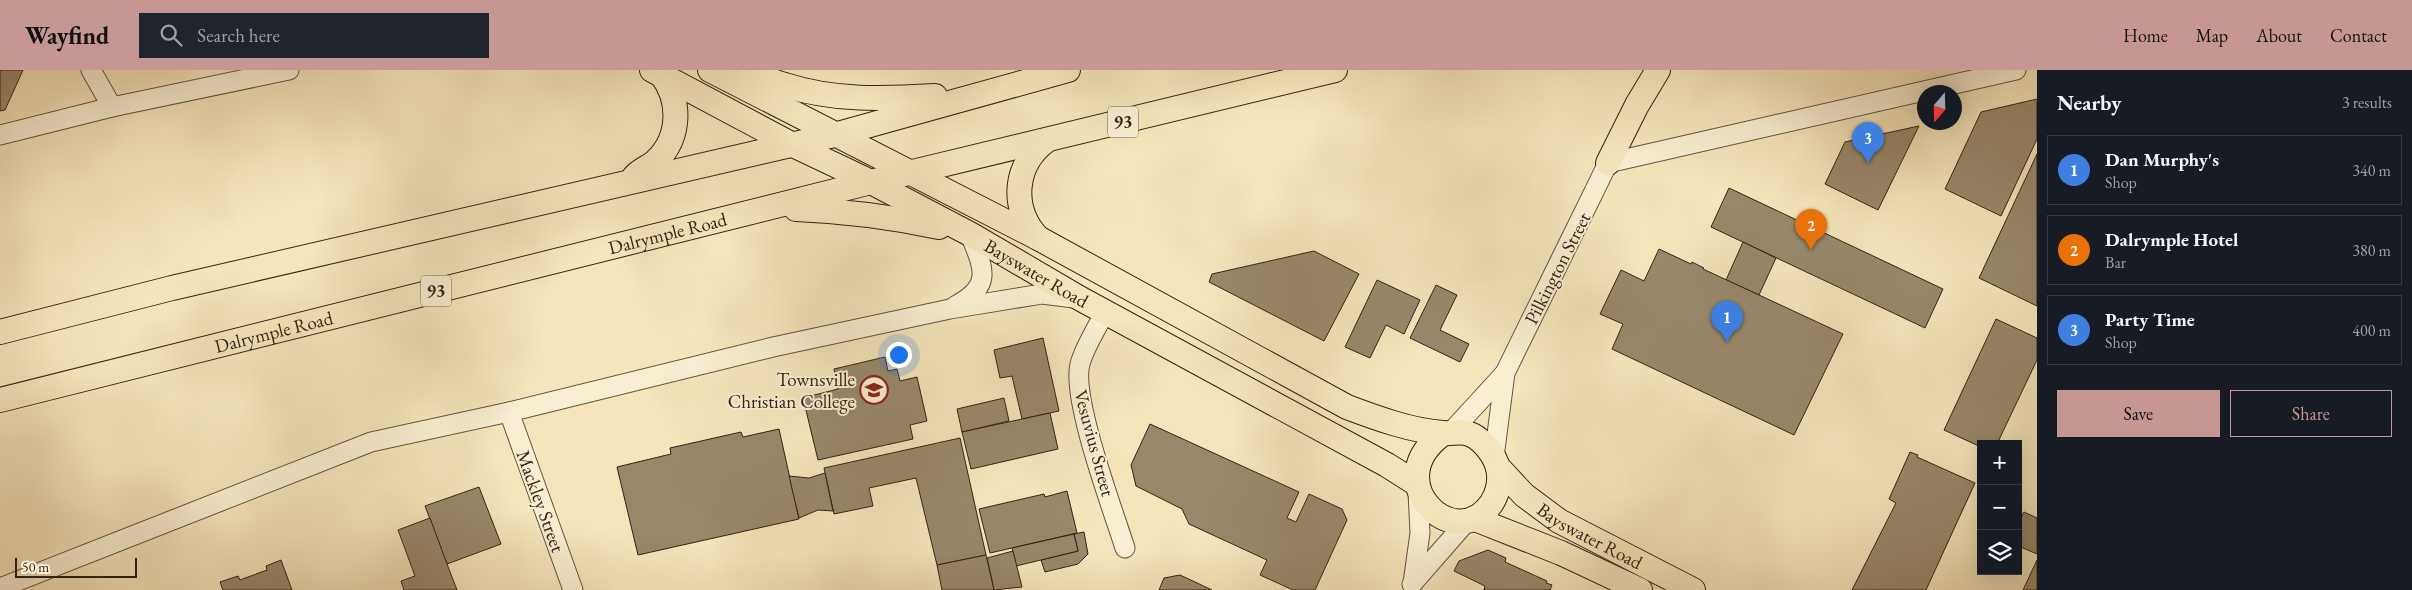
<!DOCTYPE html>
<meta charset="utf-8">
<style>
body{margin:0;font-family:"EB Garamond",serif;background:#20242c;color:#f1f3f6}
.controls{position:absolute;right:15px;bottom:15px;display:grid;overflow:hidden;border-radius:0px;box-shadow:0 5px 20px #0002}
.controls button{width:45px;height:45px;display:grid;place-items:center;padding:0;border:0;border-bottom:1px solid #363941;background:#171b24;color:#f1f3f6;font:25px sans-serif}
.compass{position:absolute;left:1917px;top:15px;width:45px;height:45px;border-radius:50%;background:#171b24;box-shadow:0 5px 20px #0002;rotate:199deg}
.scale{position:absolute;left:15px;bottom:12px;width:122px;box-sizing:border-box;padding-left:5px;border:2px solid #322315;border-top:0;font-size:14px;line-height:18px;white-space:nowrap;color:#322315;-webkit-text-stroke:4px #f8eed2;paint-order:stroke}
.you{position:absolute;left:898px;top:284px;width:18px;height:18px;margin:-12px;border:4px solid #fff;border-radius:50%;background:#1a73e8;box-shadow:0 0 0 8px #1a73e833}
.badge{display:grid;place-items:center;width:32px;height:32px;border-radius:50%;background:#c59692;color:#fff;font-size:16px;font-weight:700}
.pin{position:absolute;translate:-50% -41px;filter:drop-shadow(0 1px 2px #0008)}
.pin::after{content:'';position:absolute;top:26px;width:18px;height:15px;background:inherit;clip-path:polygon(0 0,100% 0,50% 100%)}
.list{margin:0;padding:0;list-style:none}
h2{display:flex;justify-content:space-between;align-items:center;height:65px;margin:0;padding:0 20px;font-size:21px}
h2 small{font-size:16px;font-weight:400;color:#9ea1a6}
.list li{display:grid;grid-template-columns:32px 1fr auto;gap:15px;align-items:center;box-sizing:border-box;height:70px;margin:0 10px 10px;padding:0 10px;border:1px solid #363941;border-radius:0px}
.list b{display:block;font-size:19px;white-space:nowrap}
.list p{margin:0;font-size:16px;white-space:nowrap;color:#9ea1a6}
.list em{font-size:16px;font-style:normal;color:#9ea1a6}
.actions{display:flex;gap:10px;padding:15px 20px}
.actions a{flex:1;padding:11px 0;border:1px solid #c59692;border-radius:0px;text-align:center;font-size:18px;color:#c59692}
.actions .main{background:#c59692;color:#111}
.icon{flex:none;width:28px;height:28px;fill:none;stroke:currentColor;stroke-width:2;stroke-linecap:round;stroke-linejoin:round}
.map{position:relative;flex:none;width:2037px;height:520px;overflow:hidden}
header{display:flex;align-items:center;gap:30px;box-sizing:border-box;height:70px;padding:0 25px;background:#c59692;color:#111}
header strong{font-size:24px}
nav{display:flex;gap:28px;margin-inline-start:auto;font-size:18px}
.search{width:350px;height:45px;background:#20242c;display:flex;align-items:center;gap:12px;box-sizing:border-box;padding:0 18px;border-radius:0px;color:#9ea1a6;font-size:19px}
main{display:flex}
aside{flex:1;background:#171b24}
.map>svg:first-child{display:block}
.building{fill:#97886b;stroke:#322315}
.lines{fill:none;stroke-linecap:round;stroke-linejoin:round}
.minor-casing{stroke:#62543e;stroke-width:21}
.major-casing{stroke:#322315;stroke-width:26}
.minor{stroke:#f8eed2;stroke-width:19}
.major{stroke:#f4e5ba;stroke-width:24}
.labels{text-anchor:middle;stroke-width:4;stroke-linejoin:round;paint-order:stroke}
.shield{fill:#f8eed2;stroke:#6d604e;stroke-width:1}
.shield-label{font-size:18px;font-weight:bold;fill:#322315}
.street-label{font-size:19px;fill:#322315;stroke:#f8eed2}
.poi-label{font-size:19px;fill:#322315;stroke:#f8eed2;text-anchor:end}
</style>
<header>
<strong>Wayfind</strong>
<div class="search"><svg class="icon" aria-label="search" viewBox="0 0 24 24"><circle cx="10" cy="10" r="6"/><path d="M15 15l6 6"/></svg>Search here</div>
<nav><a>Home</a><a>Map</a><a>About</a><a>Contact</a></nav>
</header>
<main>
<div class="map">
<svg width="2037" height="520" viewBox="0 0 2037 520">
<rect width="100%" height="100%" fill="#f4e5ba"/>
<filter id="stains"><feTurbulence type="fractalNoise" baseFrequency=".004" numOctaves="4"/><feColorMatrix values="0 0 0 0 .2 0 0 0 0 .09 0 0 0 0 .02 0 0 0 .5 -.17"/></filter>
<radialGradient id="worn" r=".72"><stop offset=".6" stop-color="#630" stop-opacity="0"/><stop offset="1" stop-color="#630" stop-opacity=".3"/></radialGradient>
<g class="building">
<polygon points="0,0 23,0 5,40 0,41"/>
<polygon points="2037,29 2037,69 2001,146 1945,119 1981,42"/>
<polygon points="1919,56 1878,140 1825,114 1845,72"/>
<polygon points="2037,84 2037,236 1979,208"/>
<polygon points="1729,118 1943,219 1925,258 1711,157"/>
<polygon points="1743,172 1776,188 1759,225 1726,210"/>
<polygon points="1659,179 1691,194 1692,192 1704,198 1703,199 1843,264 1794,365 1612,279 1623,254 1600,244 1621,200 1644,211"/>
<polygon points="1314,181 1359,204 1324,271 1209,212 1212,204"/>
<polygon points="1377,210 1420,230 1404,264 1386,255 1370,288 1345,277"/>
<polygon points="1436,215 1457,225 1440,260 1469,274 1460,292 1410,268"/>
<polygon points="1996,249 2037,268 2037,290 1997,374 1981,374 1981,377 1944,360"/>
<polygon points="1043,268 1059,341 1022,349 1012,306 1000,308 994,280"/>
<polygon points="885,287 888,301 897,299 900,311 917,307 927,351 910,355 913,369 818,390 803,328 838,319 834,299"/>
<polygon points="1004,328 1009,351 962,362 957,339"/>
<polygon points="1050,343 1058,379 971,399 962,362"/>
<polygon points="1150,354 1299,422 1287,448 1296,452 1309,424 1342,439 1347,450 1315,520 1293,520 1260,505 1267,490 1189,454 1182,439 1136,416 1131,395"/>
<polygon points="779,359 799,449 638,485 617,397 671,384 670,378 741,362 743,367"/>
<polygon points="960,368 986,485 937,495 916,408 869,418 873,436 834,444 824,398"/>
<polygon points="1910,382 1918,385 1917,387 1975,413 1926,520 1852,520 1896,433 1889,429"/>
<polygon points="825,403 833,441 818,440 799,448 789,406 809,408"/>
<polygon points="479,417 501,474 447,494 425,436"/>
<polygon points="1067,421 1077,463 990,483 979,439 1044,424 1045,427"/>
<polygon points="2024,442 2037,448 2037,484 2018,476 2018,453"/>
<polygon points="430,448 447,494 457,520 404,520 401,511 415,506 398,460"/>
<polygon points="1084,462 1088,484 1078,494 1045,502 1041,490 1078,481 1074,464"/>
<polygon points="1074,464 1078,481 1016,496 1012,478"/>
<polygon points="1488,480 1506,488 1505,492 1547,511 1546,513 1552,515 1550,520 1484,520 1485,516 1454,501 1459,491"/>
<polygon points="1013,481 1022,517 994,520 987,488"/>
<polygon points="986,485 994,520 942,520 937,495"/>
<polygon points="281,490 292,520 223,520 220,512 238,506 240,510 267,500 266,496"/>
<polygon points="2037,490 2037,520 2023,520"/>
<polygon points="1180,505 1212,520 1159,520 1164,508"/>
</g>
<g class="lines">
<defs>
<g id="minor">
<polyline points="91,0 112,37"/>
<polyline points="0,65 112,37 289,0"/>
<path d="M 955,236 C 993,216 984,199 970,164"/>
<path d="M 1105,242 C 1097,258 1085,276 1080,294 C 1071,328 1113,440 1125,478"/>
<polyline points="509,342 573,520"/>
<polyline points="1451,362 1505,303 1608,93 2016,0"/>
<polyline points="1494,387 1505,303"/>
<polyline points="1413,513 1420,463 1418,422"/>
<polyline points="1412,514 1467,451"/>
<polyline points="0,518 371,372 509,342 773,277 950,239 1042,224 1074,228"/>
</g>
<g id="major">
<path id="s1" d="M 652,0 L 793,75 L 871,112 L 970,164 L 1081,229 L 1387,395 L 1417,414"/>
<path d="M 710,0 L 1038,168 L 1347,337 C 1376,348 1412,361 1443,363 C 1453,364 1462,360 1472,365 C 1484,371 1495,386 1498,398 C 1501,410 1498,424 1491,434 C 1454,486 1376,410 1444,363"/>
<path d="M 749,0 C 760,5 772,12 785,15 C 833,31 885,29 935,26"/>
<polyline points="1608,93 1637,35 1658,0"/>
<path d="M 634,107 C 640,100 649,97 656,91 C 681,67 681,30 661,4"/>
<path d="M 796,139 C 845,141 892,147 939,157"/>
<path d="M 1038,168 C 1010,138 1014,94 1047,70"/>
<polyline points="0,262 172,218 834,65 1068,0"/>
<path id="s2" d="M 0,330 L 871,112 L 1335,0"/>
<path id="s3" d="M 1498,397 L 1524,425 L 1559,451 L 1693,520"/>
<polyline points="1475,449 1561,483 1640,520"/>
</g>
</defs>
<use href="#minor" class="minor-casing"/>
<use href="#major" class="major-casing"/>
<use href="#minor" class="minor"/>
<use href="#major" class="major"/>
</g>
<defs>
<symbol id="school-ring" viewBox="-11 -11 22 22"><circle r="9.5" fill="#f8eed2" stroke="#8f2418" stroke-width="1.5"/><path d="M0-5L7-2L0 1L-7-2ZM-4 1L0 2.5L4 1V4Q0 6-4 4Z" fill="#8f2418"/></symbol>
</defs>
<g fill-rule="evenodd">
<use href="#school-ring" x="858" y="304" width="32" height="32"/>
</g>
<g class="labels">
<g class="shield">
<rect x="1108" y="36.5" width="30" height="31" rx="4"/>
<rect x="421" y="205.5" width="30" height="31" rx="4"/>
</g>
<g class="shield-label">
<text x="1123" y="58">93</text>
<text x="436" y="227">93</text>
</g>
<g class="street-label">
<text dy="7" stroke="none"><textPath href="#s2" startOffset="688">Dalrymple Road</textPath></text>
<text transform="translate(1557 198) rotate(-63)" y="7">Pilkington Street</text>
<text dy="7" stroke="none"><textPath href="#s1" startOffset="435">Bayswater Road</textPath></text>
<text dy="7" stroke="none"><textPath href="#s2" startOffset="282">Dalrymple Road</textPath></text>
<text transform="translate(1095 373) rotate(75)" y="7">Vesuvius Street</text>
<text transform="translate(541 431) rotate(70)" y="7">Mackley Street</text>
<text dy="7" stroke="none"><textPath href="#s3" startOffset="116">Bayswater Road</textPath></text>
</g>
<g class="poi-label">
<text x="855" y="316">Townsville<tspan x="855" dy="22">Christian College</tspan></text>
</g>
</g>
<rect width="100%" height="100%" filter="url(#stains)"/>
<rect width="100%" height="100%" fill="url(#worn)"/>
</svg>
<div class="controls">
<button>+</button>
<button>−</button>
<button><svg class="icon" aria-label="layers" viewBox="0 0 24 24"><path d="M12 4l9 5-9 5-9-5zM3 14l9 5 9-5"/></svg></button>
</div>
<svg class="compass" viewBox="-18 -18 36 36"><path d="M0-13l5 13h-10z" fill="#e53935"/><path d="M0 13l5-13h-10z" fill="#9ea1a6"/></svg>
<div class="scale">50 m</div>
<div class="you"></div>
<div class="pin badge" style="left:1727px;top:272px;background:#3f7fe0">1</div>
<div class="pin badge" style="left:1811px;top:180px;background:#e8710a">2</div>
<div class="pin badge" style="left:1868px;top:93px;background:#3f7fe0">3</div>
</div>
<aside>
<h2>Nearby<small>3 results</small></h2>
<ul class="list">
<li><span class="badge" style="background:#3f7fe0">1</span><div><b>Dan Murphy's</b><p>Shop</p></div><em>340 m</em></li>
<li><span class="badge" style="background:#e8710a">2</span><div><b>Dalrymple Hotel</b><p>Bar</p></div><em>380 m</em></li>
<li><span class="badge" style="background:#3f7fe0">3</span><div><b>Party Time</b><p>Shop</p></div><em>400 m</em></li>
</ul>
<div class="actions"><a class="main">Save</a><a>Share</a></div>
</aside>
</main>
